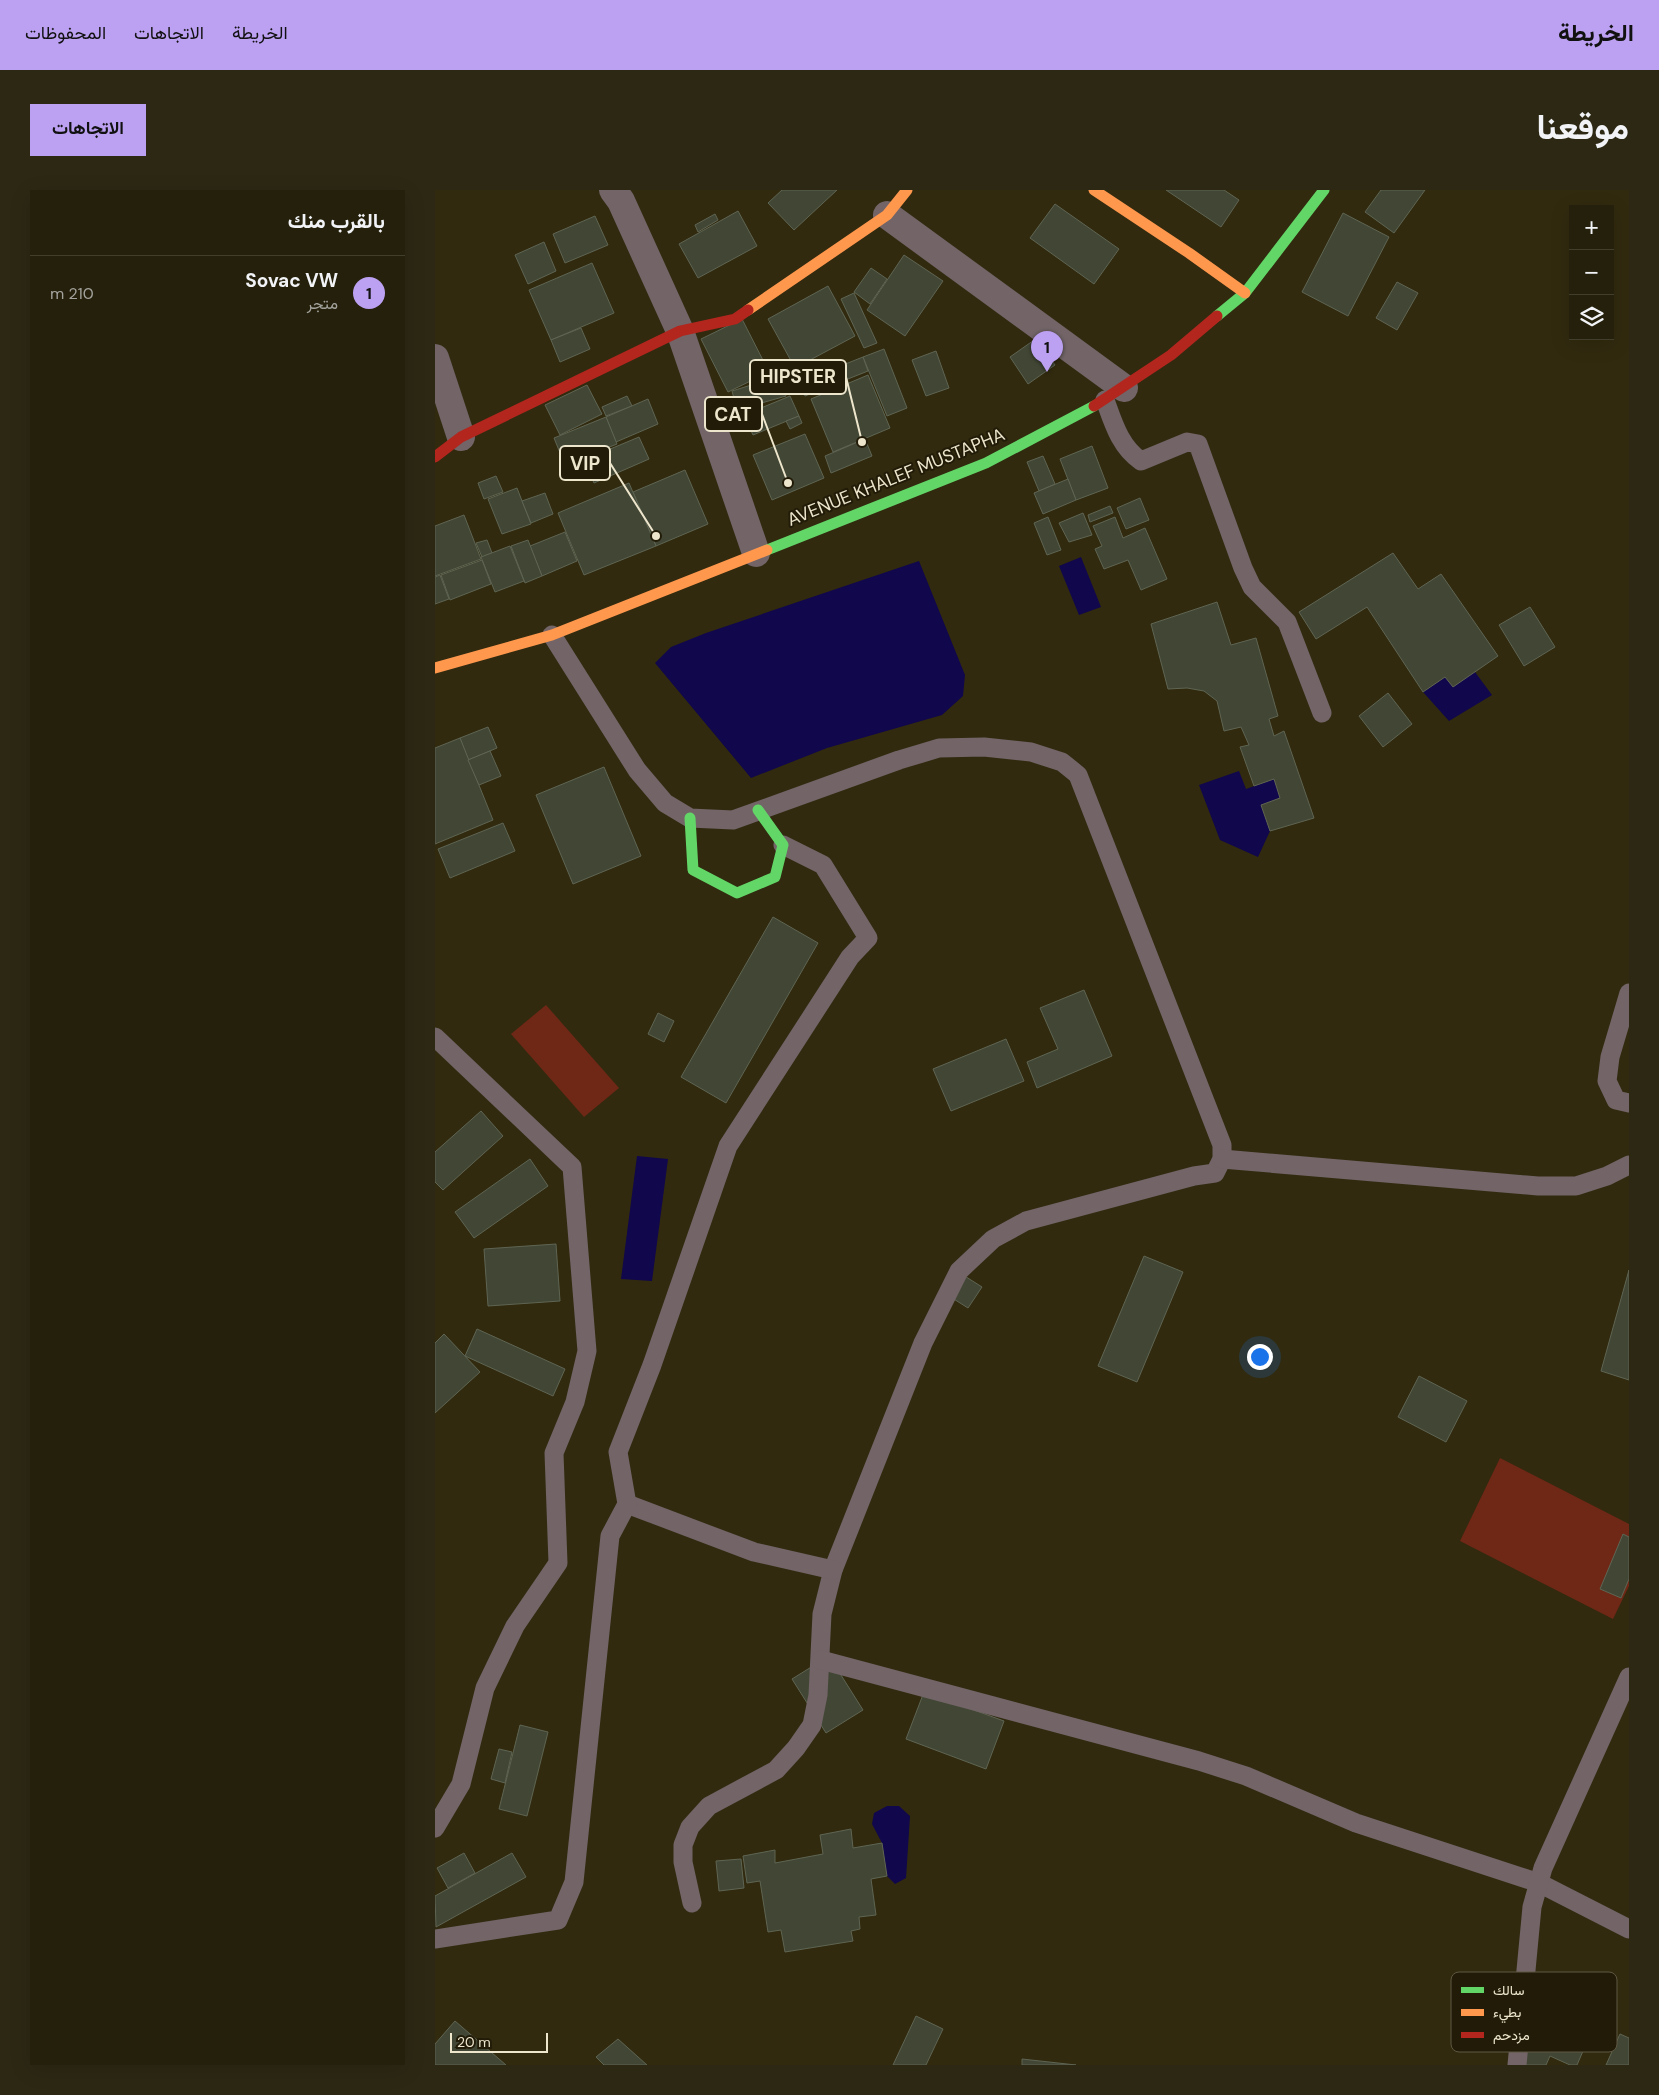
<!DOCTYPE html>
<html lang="ar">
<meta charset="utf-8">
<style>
body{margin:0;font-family:"DM Sans",Vazirmatn,sans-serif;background:#2d2814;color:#f1f3f6;direction:rtl}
.controls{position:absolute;right:15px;top:15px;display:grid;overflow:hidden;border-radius:0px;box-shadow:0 5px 20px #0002}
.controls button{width:45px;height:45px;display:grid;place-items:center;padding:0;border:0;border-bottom:1px solid #423e2c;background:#25200b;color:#f1f3f6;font:25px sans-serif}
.scale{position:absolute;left:15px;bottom:12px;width:98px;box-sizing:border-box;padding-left:5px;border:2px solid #ede5cc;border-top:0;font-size:14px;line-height:18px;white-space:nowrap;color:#ede5cc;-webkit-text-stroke:4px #211b08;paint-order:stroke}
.you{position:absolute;left:824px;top:1166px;width:18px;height:18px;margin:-12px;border:4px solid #fff;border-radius:50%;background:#1a73e8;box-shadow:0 0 0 8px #1a73e833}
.badge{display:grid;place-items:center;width:32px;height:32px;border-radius:50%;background:#bca0f2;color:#111;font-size:16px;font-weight:700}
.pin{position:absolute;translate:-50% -41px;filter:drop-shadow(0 1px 2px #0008)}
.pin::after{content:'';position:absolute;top:26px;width:18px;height:15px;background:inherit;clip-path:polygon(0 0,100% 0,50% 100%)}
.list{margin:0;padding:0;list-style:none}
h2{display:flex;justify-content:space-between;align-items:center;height:65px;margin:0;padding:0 20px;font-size:21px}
h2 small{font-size:16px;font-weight:400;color:#a3a39d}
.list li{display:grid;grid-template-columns:32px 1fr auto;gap:15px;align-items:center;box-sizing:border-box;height:75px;padding:0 20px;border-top:1px solid #423e2c}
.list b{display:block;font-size:19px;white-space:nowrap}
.list p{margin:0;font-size:16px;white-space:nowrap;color:#a3a39d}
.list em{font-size:16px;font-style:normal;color:#a3a39d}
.icon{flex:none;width:28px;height:28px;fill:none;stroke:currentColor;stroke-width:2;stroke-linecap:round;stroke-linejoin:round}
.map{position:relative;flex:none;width:1194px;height:1875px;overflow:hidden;direction:ltr;border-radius:0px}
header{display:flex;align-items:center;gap:30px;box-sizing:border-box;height:70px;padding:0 25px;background:#bca0f2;color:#111}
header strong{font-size:24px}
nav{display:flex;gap:28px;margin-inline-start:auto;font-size:18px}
.intro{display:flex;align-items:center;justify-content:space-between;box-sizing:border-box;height:120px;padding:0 30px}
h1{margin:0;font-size:35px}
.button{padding:12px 22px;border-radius:0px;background:#bca0f2;color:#111;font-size:18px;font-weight:700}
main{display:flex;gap:30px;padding:0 30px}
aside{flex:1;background:#25200b;border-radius:0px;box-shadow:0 5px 20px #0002}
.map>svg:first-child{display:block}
.green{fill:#6f2716}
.water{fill:#10074c}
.building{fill:#424735;stroke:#5f6553}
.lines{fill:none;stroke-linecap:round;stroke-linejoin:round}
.lane{stroke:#726467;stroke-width:19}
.street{stroke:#726467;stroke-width:28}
.fast{stroke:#63d668;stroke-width:11}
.slow{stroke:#ff974d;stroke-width:11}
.jam{stroke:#b3261e;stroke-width:11}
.labels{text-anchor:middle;stroke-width:4;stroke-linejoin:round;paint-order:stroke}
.street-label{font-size:18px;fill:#ede5cc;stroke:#211b08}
.key{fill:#211b08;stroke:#5e5843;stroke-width:1}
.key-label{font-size:14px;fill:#ede5cc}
.leader{fill:none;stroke:#ede5cc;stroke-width:2}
.callout-dot{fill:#ede5cc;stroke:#211b08;stroke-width:2}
.callout{fill:#211b08;stroke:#ede5cc;stroke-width:2}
.callout-label{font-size:19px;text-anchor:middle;font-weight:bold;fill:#ede5cc}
</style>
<header>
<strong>الخريطة</strong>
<nav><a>الخريطة</a><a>الاتجاهات</a><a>المحفوظات</a></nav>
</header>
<div class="intro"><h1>موقعنا</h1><a class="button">الاتجاهات</a></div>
<main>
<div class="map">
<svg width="1194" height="1875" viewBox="0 0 1194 1875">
<rect width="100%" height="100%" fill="#312a0f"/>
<g class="green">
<polygon points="111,815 184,898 149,927 76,844"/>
<polygon points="1065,1268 1194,1334 1194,1396 1178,1429 1025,1351"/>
</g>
<g class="water">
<polygon points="646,367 666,417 644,425 624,376"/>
<polygon points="484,371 530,485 528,506 507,525 392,558 316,588 220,473 236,457 271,443"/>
<polygon points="1040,482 1057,505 1014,531 988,502 1010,487"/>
<polygon points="804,581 811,599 839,589 845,608 826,615 835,641 823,667 785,650 764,595"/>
<polygon points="202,966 233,969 217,1091 186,1089"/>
<polygon points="452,1616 464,1616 475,1626 471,1688 460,1694 452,1686 447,1653 437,1634 439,1623"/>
</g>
<g class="building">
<polygon points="347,0 402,0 359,40 333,13"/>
<polygon points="731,0 789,0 804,10 786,37"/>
<polygon points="946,0 990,0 959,43 930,22"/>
<polygon points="620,14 684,59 659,94 595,48"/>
<polygon points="303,21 322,56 263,88 244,54"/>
<polygon points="908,23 954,47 913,126 867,102"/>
<polygon points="280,24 283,30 263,42 260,35"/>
<polygon points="160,26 173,55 130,73 118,44"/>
<polygon points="109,52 121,81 93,94 80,65"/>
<polygon points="469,65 508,91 470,146 432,120"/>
<polygon points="157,73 179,123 116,150 94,100"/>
<polygon points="436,78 452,89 435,114 419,102"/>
<polygon points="962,92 983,103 962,140 941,128"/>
<polygon points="393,96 420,146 360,178 333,129"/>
<polygon points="419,103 442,153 429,158 406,109"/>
<polygon points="307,129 334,182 293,202 266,149"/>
<polygon points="146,138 155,159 125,172 116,150"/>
<polygon points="602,148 620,175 593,194 575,167"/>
<polygon points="449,159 472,218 452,226 428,167"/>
<polygon points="501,161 514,198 491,206 477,170"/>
<polygon points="428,167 433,181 370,206 365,192"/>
<polygon points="433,185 455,238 398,262 376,209"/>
<polygon points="345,186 351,206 302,220 297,201"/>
<polygon points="152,195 167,224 125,245 110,215"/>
<polygon points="192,206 197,216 171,226 167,217"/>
<polygon points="355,206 364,226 318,245 309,225"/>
<polygon points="213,209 223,234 181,252 171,227"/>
<polygon points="364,226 367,233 355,239 351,231"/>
<polygon points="171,227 182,254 130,275 119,248"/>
<polygon points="370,244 389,288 337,310 318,265"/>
<polygon points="204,247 214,269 159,293 149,270"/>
<polygon points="430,249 437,266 396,283 390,266"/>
<polygon points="657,256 673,298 641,310 625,269"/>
<polygon points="608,266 620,294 604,301 592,272"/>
<polygon points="250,280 273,334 221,356 198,302"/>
<polygon points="61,286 68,302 49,309 43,293"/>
<polygon points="633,289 641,310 608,324 599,303"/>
<polygon points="194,293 221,356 149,385 123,323"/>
<polygon points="82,298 96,334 67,344 53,309"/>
<polygon points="110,303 118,324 96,333 87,311"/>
<polygon points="705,308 714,330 691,339 682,318"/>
<polygon points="675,316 678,323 655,332 653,325"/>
<polygon points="648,323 657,345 634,352 624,333"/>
<polygon points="29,325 46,369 0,386 0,336"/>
<polygon points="613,327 626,360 612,365 599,333"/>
<polygon points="680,327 688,348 710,338 732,389 706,400 693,370 669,379 660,359 667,356 658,336"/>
<polygon points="130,342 142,371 107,386 95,356"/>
<polygon points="52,350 57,363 47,367 41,353"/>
<polygon points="93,350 107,386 90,393 76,356"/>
<polygon points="75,356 89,391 60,402 46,367"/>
<polygon points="958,363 983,399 1006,384 1063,466 1018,497 1010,487 988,502 932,417 881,449 864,422"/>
<polygon points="47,370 56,394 15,410 6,385"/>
<polygon points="5,385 14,409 0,414 0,387"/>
<polygon points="782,412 796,455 821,448 843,526 834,529 839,546 849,541 879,628 835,641 826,615 845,608 839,589 819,596 805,557 814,555 806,537 789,541 782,511 769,501 752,498 733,499 716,434"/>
<polygon points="1095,417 1120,457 1089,476 1064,435"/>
<polygon points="953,503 977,534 948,557 924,526"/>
<polygon points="53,537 62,558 33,570 25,548"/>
<polygon points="25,548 58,630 0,654 0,558"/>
<polygon points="55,561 66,586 44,595 33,570"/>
<polygon points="169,577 206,666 138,694 101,605"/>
<polygon points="68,633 80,661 15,688 3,659"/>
<polygon points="338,727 383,753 291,913 246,887"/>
<polygon points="649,800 677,866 602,898 592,872 623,859 605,818"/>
<polygon points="223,823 239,831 229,852 213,844"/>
<polygon points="571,849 589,891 516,921 498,879"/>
<polygon points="46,921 68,946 8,1000 0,992 0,962"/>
<polygon points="95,969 113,996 39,1048 20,1022"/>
<polygon points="121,1054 125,1111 53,1116 49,1059"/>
<polygon points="709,1066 748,1082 702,1192 663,1176"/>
<polygon points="1194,1080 1194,1190 1166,1181"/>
<polygon points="528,1085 547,1097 533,1118 514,1106"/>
<polygon points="42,1139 130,1179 118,1206 30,1166"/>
<polygon points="9,1144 45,1182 0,1223 0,1153"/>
<polygon points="984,1186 1032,1211 1011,1252 963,1227"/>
<polygon points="1188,1344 1194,1347 1194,1389 1186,1408 1165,1399"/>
<polygon points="394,1466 428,1520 391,1543 357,1489"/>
<polygon points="489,1502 569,1531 551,1579 471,1549"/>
<polygon points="85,1535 113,1542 92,1626 64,1619"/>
<polygon points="64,1559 77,1562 70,1593 56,1589"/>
<polygon points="416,1639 418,1658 447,1653 452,1686 436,1689 441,1725 424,1727 425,1739 416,1741 418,1751 350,1762 346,1740 333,1742 325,1691 312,1693 308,1666 340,1660 340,1673 388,1664 385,1645"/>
<polygon points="29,1663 40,1683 13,1698 2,1678"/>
<polygon points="77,1663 91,1687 1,1737 0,1706"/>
<polygon points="306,1669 309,1698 284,1701 281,1671"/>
<polygon points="1108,1816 1138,1828 1134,1838 1154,1847 1142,1875 1135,1875 1115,1866 1111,1875 1083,1875"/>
<polygon points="481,1826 508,1839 491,1875 458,1875"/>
<polygon points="20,1831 71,1875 0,1875 0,1854"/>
<polygon points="1185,1844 1194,1848 1194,1875 1171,1875"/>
<polygon points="183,1849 212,1875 169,1875 161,1867"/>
<polygon points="587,1869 641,1875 587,1875"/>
</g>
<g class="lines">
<g class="lane">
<path d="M 670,210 C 678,232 685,257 706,271 L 752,252 L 763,254 L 808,378 L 817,397 L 852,432 L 887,523"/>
<polyline points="117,445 202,580 230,613 255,628 298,630 464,570 504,558 549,557 596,562 627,572 643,585 787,955 787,969 780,983 759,986 591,1031 558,1049 524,1081 488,1153 398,1380 387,1424 383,1505 377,1535 361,1558 341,1580 274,1616 255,1637 248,1655 248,1672 257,1713"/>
<polyline points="1194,803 1175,867 1172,891 1181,910 1194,913"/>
<polyline points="0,847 137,977 152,1161 140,1212 119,1263 123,1373 80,1436 50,1498 26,1594 0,1638"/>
<polyline points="787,969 1103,996 1141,996 1172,986 1194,975"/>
<polyline points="192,1314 319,1362 398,1380"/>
<polyline points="386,1470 764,1571 811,1586 921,1633 1104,1693 1194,1739"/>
<polyline points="0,1749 123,1730 139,1692 175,1346 192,1314 183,1262 217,1175 293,956 415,767 433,748 388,675 348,655"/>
<polyline points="1082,1875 1097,1717 1108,1678 1194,1487"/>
</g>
<g class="street">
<polyline points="178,0 186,11 245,141 321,363"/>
<polyline points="452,25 689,198"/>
<polyline points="0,168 26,247"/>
</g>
<g class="fast">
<polyline points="782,126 810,103 889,0"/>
<polyline points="332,360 551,273 659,216"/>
<polyline points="255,628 258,680 302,703 340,687 348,655 323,620"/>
</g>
<g class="slow">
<polyline points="659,0 754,63 810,103"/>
<polyline points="313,120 452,25 472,0"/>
<polyline points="0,478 117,445 332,360"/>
</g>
<g class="jam">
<polyline points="659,216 736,165 782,126"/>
<polyline points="0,267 26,247 245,141 300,129 313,120"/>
</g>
</g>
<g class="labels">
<g class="street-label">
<text transform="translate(461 287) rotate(-22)" y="6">AVENUE KHALEF MUSTAPHA</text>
</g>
</g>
<rect x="1016" y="1782" width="166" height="80" rx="8" class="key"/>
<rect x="1026" y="1797" width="23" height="6" fill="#63d668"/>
<rect x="1026" y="1819" width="23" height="7" fill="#ff974d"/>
<rect x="1026" y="1842" width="23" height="6" fill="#b3261e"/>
<g class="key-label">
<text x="1058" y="1805">سالك</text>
<text x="1058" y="1827">بطيء</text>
<text x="1058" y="1850">مزدحم</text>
</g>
<path class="leader" d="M427 252L411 187M353 293L327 224M221 346L175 273"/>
<g class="callout-dot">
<circle cx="427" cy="252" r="5"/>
<circle cx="353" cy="293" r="5"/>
<circle cx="221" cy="346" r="5"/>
</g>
<g class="callout">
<rect x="315" y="170" width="96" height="34" rx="5"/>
<rect x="270" y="207" width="57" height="34" rx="5"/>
<rect x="125" y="256" width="50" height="34" rx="5"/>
</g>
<g class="callout-label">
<text x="363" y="193">HIPSTER</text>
<text x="298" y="231">CAT</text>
<text x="150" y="280">VIP</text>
</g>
</svg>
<div class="controls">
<button>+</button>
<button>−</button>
<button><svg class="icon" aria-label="layers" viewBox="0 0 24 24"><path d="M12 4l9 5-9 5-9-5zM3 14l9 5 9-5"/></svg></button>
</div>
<div class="scale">20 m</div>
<div class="you"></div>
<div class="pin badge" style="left:612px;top:182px">1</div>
</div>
<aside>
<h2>بالقرب منك<small></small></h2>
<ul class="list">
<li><span class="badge">1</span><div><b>Sovac VW</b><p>متجر</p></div><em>210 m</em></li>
</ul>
</aside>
</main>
